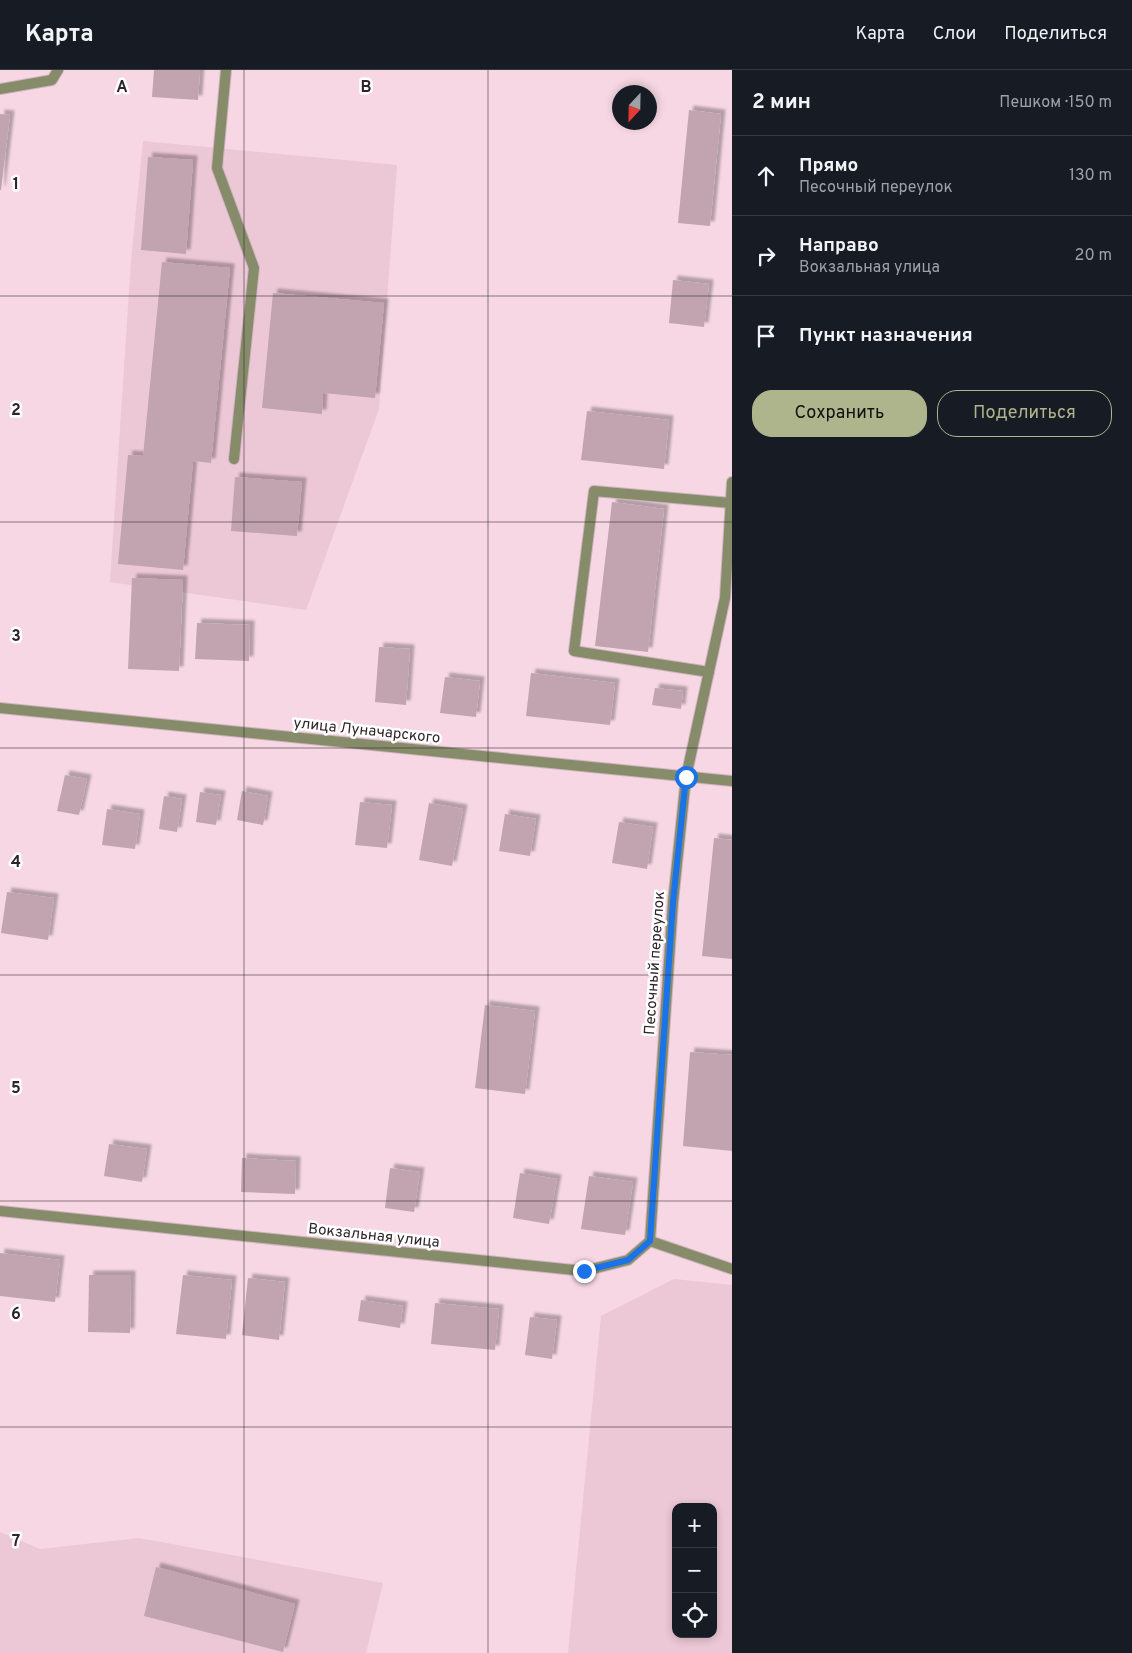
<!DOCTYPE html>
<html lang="ru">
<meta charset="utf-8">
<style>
body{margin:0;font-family:Overpass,sans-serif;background:#20242c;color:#f1f3f6}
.controls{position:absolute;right:15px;bottom:15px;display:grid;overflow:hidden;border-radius:10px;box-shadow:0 2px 8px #0003}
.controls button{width:45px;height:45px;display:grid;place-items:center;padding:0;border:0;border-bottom:1px solid #363941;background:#171b24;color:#f1f3f6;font:25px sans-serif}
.compass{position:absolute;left:612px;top:15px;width:45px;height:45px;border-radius:50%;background:#171b24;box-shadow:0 2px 8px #0003;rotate:202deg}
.stop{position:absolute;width:15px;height:15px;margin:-11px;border:4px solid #1a73e8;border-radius:50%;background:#fff}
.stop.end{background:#1a73e8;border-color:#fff;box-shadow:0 1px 5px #0008}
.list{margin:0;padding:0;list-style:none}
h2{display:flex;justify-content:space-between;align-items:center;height:65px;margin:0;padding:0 20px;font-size:21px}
h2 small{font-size:16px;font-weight:400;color:#9ea1a6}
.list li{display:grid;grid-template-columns:32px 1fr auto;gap:15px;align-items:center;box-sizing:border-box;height:80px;padding:0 20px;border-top:1px solid #363941}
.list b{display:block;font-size:19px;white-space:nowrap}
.list p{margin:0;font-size:16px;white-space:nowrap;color:#9ea1a6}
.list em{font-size:16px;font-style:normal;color:#9ea1a6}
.actions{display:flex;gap:10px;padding:15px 20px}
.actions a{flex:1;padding:11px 0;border:1px solid #aeb48b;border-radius:20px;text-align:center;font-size:18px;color:#aeb48b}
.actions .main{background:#aeb48b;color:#111}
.icon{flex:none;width:28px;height:28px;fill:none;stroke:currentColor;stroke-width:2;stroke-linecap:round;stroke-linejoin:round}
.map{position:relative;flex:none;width:732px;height:1583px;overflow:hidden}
header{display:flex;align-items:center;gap:30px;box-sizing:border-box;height:70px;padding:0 25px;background:#171b24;border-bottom:1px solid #363941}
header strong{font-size:24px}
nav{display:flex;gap:28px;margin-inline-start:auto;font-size:18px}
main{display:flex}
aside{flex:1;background:#171b24}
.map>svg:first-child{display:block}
.built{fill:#ecc7d6;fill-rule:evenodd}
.building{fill:#c1a4b0;filter:url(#shadow)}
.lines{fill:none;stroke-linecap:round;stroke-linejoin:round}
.lane-casing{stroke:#ceb3be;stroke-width:12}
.street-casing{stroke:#ceb3be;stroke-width:12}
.lane{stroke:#868c6a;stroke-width:10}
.street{stroke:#868c6a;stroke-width:10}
.route{stroke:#1a73e8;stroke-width:6}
.grid{fill:none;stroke:#2f2429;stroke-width:1;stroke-opacity:0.55}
.labels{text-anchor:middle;stroke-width:5;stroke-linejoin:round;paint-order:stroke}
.street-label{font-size:15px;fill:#2f2429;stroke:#fff}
.grid-label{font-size:16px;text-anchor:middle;font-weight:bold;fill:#2f2429;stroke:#fff;stroke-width:5;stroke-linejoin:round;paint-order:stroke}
</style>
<header>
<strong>Карта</strong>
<nav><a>Карта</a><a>Слои</a><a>Поделиться</a></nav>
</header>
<main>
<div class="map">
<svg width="732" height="1583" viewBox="0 0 732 1583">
<defs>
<filter id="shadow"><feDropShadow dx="4.5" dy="-4.5" stdDeviation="1" flood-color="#0004"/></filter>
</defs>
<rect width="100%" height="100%" fill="#f6d7e3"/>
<g class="built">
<polygon points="143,71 397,95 379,339 306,540 110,512 131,191"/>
<path d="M 674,1209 L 732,1215 L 732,1583 L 568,1583 L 601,1246 ZM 676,1437 L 713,1437 L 713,1564 L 676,1564 Z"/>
<polygon points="0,1462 40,1479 139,1468 383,1513 366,1583 0,1583"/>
</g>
<g class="building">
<polygon points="154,0 200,0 198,30 152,27"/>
<polygon points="689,40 721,44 710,156 678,153"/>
<polygon points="0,44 10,45 1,120 0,120"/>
<polygon points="148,87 193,90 186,184 141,180"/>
<polygon points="162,192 230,198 211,393 193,391 183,500 118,494 128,385 143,386"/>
<polygon points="673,210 709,214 704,257 669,253"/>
<polygon points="273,223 384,233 375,328 323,323 322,344 262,338"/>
<polygon points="587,341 669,350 664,399 581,390"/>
<polygon points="235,407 302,412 297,466 231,461"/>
<polygon points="612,432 664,439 648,582 595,576"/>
<polygon points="132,508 183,510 179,601 128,599"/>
<polygon points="197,553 250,555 249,591 195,589"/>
<polygon points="379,577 410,579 406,635 375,632"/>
<polygon points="531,603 615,613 610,655 526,646"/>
<polygon points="445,607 480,611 476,647 440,643"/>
<polygon points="655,618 683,621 681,639 652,635"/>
<polygon points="65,705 87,709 79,745 57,741"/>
<polygon points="242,721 268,726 263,755 237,750"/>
<polygon points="200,722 221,725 216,755 196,752"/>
<polygon points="164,726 182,729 177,762 159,759"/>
<polygon points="360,732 392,735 387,778 355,775"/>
<polygon points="429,733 463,739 452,796 419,790"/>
<polygon points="107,739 140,744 135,779 102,775"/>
<polygon points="505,744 536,749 530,786 499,781"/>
<polygon points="619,752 653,757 647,799 612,793"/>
<polygon points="714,768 732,770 732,889 702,886"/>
<polygon points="7,822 54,828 48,870 1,863"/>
<polygon points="485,935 535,941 525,1024 475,1018"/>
<polygon points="690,982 732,985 732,1081 683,1076"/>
<polygon points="109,1074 147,1079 142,1112 104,1106"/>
<polygon points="242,1088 296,1091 295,1124 241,1122"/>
<polygon points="390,1098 420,1102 414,1142 385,1138"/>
<polygon points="520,1103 557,1109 549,1154 513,1148"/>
<polygon points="589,1106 633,1112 625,1165 581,1159"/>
<polygon points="0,1183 60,1190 55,1232 0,1226"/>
<polygon points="89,1205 131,1205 130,1263 88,1262"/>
<polygon points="183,1205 232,1210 226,1269 176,1264"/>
<polygon points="248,1208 285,1212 279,1270 242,1265"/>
<polygon points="361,1230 403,1236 400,1258 358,1251"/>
<polygon points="435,1233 499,1239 495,1280 431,1274"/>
<polygon points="530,1247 557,1250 552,1289 525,1285"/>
<polygon points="156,1497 295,1534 283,1582 144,1546"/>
</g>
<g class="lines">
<defs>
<g id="lane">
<polyline points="226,0 217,98 254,198 234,389"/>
<polyline points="0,19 52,10 58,0"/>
<polyline points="709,602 574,581 594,421 731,433"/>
</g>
<g id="street">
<polyline points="0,638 732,711"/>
<polyline points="0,1141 584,1201 628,1190 650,1171 732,1199"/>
<polyline points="650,1171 673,832 686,707 725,528 732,412"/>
</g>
</defs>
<use href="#lane" class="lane-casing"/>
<use href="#street" class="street-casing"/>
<use href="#lane" class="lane"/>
<use href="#street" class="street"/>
</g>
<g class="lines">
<polyline class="route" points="584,1201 628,1190 650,1171 673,832 686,707"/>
</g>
<path class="grid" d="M 244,0 L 244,1583M 488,0 L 488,1583M 0,226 L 732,226M 0,452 L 732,452M 0,678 L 732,678M 0,905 L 732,905M 0,1131 L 732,1131M 0,1357 L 732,1357"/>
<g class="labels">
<g class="street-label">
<text transform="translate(367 660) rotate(6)" y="5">улица Луначарского</text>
<text transform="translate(654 893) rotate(-86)" y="5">Песочный переулок</text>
<text transform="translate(374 1165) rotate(6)" y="5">Вокзальная улица</text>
</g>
</g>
<g class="grid-label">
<text x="122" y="22">A</text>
<text x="366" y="22">B</text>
<text x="16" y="119">1</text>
<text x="16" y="345">2</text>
<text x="16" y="571">3</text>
<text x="16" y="797">4</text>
<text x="16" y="1023">5</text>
<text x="16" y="1249">6</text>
<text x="16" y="1476">7</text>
</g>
</svg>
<div class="controls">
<button>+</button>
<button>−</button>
<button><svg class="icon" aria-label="locate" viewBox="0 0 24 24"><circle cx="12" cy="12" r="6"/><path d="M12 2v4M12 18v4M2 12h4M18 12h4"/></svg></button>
</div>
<svg class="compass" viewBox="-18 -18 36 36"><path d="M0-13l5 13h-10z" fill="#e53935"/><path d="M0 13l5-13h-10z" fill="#9ea1a6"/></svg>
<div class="stop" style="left:686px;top:707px"></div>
<div class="stop end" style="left:584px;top:1201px"></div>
</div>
<aside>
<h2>2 мин<small>Пешком · 150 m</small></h2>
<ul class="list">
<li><svg class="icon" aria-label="ahead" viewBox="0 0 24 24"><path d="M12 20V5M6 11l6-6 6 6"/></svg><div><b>Прямо</b><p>Песочный переулок</p></div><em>130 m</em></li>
<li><svg class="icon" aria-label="right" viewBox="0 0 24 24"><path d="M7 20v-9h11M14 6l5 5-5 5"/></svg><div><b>Направо</b><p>Вокзальная улица</p></div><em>20 m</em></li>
<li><svg class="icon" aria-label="arrive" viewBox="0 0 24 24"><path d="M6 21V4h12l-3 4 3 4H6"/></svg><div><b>Пункт назначения</b></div></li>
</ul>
<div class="actions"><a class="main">Сохранить</a><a>Поделиться</a></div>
</aside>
</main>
